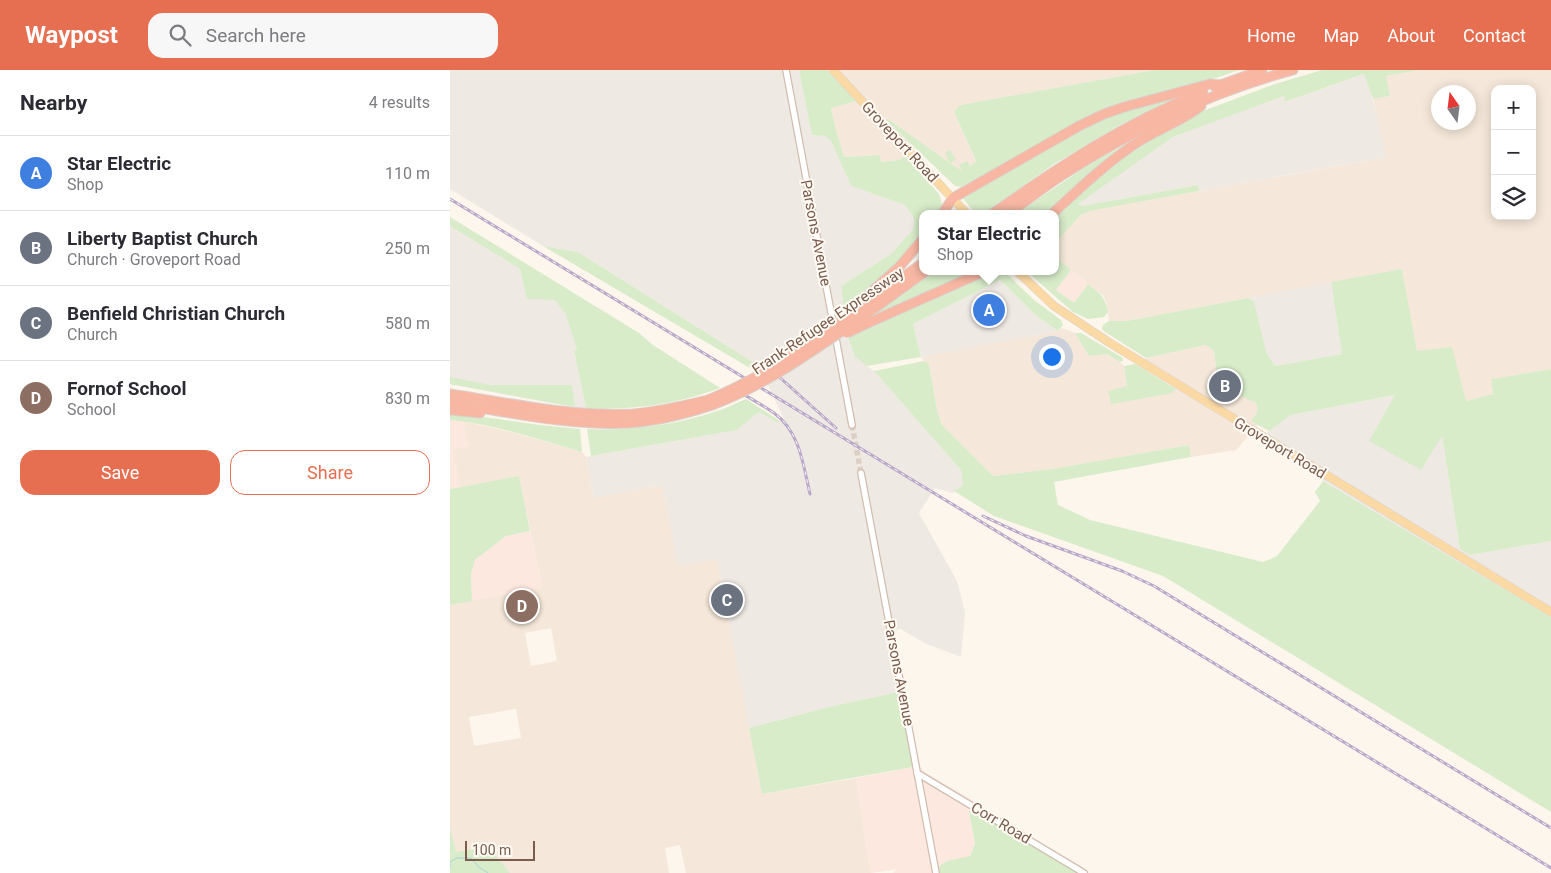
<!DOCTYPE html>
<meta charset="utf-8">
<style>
body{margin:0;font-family:Roboto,sans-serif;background:#f7f7f7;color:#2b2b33}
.controls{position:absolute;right:15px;top:15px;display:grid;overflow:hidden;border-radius:10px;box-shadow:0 2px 12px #0003}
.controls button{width:45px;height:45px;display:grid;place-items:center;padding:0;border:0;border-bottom:1px solid #e1e1e2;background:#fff;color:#2b2b33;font:25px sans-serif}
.compass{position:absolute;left:981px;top:15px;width:45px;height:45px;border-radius:50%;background:#fff;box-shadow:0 2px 12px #0003;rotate:346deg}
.scale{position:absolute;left:15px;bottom:12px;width:70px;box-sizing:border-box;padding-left:5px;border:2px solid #7a5c4d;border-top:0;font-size:14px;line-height:18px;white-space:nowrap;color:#7a5c4d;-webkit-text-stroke:4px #fffaf3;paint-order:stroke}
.you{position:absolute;left:601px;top:286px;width:18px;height:18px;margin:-12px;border:4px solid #fff;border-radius:50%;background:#1a73e8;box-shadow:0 0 0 8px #1a73e833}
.badge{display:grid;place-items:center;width:32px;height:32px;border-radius:50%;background:#e76f51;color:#fff;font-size:16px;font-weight:700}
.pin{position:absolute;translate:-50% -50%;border:2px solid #fff;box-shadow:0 1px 5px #0006}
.popup{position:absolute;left:469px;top:140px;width:140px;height:65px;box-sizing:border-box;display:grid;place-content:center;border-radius:10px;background:#fff;filter:drop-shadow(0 1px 4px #0005);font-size:16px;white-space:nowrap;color:#7c7c81}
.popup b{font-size:19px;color:#2b2b33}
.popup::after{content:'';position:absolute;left:50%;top:100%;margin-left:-10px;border:10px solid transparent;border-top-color:#fff}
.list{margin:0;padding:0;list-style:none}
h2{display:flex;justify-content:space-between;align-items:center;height:65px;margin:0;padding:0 20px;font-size:21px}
h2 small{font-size:16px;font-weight:400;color:#7c7c81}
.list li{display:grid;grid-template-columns:32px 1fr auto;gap:15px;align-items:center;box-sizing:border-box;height:75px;padding:0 20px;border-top:1px solid #e1e1e2}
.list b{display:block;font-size:19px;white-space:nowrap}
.list p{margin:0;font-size:16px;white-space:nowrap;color:#7c7c81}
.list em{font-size:16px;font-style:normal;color:#7c7c81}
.actions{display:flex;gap:10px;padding:15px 20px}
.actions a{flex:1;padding:11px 0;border:1px solid #e76f51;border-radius:15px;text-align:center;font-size:18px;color:#e76f51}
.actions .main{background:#e76f51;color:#fff}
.icon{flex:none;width:28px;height:28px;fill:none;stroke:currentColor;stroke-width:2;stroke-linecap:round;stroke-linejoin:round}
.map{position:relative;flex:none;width:1101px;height:803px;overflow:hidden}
header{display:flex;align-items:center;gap:30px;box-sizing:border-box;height:70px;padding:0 25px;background:#e76f51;color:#fff}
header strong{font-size:24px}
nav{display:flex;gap:28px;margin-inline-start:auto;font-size:18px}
.search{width:350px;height:45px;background:#f7f7f7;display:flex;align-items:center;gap:12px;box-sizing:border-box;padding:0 18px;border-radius:15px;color:#7c7c81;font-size:19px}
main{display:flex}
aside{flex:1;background:#fff}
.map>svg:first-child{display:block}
.residential{fill:#f5e8da;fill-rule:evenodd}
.commercial{fill:#fde8e0}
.industrial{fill:#efe9e4}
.green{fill:#d8ecc9}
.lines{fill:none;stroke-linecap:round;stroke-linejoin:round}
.stream{stroke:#a5d3da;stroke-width:1}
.minor-tunnel{stroke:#dcd0c4;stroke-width:5.5;stroke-dasharray:5.5 3;stroke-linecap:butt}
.minor-casing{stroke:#d1beb0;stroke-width:8}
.major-casing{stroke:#dad1cd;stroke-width:9}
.highway-casing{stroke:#dad1cd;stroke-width:11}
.minor{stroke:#fff;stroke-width:5.5}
.major{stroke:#fbd9a5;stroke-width:8}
.highway{stroke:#f7b7a3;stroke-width:9}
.rail-casing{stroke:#b9a8c9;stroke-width:3}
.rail{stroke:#fffaf3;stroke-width:1;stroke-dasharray:4;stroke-linecap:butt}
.highway-bridge-casing{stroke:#dad1cd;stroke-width:11;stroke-linecap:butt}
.highway-bridge{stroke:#f7b7a3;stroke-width:9}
.labels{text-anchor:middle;stroke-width:4;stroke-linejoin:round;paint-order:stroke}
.street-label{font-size:15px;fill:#7a5c4d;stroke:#fffaf3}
</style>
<header>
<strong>Waypost</strong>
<div class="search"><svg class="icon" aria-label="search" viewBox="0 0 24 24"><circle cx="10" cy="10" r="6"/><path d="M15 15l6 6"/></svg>Search here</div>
<nav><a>Home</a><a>Map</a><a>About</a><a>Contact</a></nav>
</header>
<main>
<aside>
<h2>Nearby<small>4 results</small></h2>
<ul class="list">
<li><span class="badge" style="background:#3f7fe0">A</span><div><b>Star Electric</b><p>Shop</p></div><em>110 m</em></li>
<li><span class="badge" style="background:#6b7280">B</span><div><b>Liberty Baptist Church</b><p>Church · Groveport Road</p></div><em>250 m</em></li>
<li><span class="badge" style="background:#6b7280">C</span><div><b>Benfield Christian Church</b><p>Church</p></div><em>580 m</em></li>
<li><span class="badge" style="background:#8d6e63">D</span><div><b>Fornof School</b><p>School</p></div><em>830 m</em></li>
</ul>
<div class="actions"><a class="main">Save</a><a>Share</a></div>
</aside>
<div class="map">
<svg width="1101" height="803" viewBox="0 0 1101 803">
<rect width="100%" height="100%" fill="#fdf6ec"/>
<g class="residential">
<polygon points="377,0 704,0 510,35 504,42 526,92 511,101 438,49 437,51 465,78 449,90 431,92 429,85 394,87 386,60 381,38 406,31"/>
<path d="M 970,0 L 1101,0 L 1101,299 L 1042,309 L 1043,324 L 1016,331 L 967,282 L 952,199 L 676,251 L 659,251 L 656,231 L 653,226 L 605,187 L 605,173 L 631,145 L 640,141 L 936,87 L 923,29 L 940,26 L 936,6 ZM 1045,19 L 1082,19 L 1082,146 L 1045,146 ZM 988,22 L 1018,22 L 1018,52 L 988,52 Z"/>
<polygon points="612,258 625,263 639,286 657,284 670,292 674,296 677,316 726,318 685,294 696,288 756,275 764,281 768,315 787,312 791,326 806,333 808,341 801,351 808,355 786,380 741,387 739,375 602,399 543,406 492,355 487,340 479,294 474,291 471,287 608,261"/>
<path d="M 13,351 L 65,363 L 132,382 L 136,387 L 144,428 L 212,415 L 228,495 L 267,489 L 312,724 L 406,708 L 421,803 L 236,803 L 230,775 L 215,778 L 219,803 L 60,803 L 56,800 L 6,783 L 0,757 L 0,535 L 92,517 L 69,407 L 10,417 L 2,379 L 18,376 ZM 101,558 L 107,591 L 81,596 L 75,563 ZM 66,639 L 71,668 L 24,676 L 19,647 Z"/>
</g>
<g class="commercial">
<polygon points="621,200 638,214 624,233 605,219"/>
<polygon points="0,350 13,351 18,376 2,379 10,417 0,419"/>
<polygon points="80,461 92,517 22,531 21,504 25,490 56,466"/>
<polygon points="469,696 476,703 523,731 519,742 525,774 520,786 497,791 488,797 489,803 443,803 447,799 421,803 406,708"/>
</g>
<g class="industrial">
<polygon points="0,0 349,0 362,65 375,66 381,71 401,116 455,135 464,148 464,156 460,163 442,183 391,216 398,268 405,287 424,301 511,400 513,415 503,423 485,418 469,443 507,511 515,542 511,587 474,573 451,559 445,560 455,621 383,636 299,658 267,489 228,496 212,415 144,428 136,387 287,360 309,342 328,353 333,347 309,296 128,182 93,176 0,119"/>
<polygon points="915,4 928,49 936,87 749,121 748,115 632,136 627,134 723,67 834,26 836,32"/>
<polygon points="0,156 70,199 78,229 105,229 116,245 127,280 124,282 136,338 100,333 0,314"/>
<polygon points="550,210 585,245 608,261 471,287 463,254"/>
<polygon points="881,212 892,284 825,296 816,282 804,231 798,228"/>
<polygon points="946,325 992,366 1010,479 1020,485 1101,471 1101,547 873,411 812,370 819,361 841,345"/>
</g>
<g class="green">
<path d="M 349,0 L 377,0 L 406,31 L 381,38 L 386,60 L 394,87 L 430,85 L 431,92 L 449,90 L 455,86 L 489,124 C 492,132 493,136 488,144 L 473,144 L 473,163 L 463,175 L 432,208 L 412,226 L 394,239 L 391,216 L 442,183 L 460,163 L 464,156 L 464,148 L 455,135 L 401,116 L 381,71 L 375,66 L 362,65 Z"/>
<polygon points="704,0 789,0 740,17 667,35 647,43 511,117 505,116 436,50 438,49 500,93 495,83 500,80 506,90 500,93 512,101 509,95 517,91 520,96 526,91 504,42 510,35"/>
<polygon points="872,0 970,0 936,6 940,26 923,29 914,4 835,32 834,26 723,67 628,134 632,136 748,115 749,121 640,141 631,145 605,173 605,144 680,80 715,60 753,41 822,15"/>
<polygon points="724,27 725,29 670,55 604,94 533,144 526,144 512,127 652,47"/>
<polygon points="694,64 643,103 597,144 566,144 640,94"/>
<path d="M 0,147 L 189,263 L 203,275 L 270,318 C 227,334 182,341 136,338 L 124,281 L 127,280 L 116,245 L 105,230 L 77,229 L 70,199 L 0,156 Z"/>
<polygon points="93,176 128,182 309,296 305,301"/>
<path d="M 605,187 L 621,200 L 606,220 L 624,233 L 638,214 C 650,224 655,226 658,242 L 654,247 L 638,249 L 623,242 L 576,201 L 605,201 Z"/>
<polygon points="952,199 967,281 1002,277 1016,331 1043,324 1041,309 1101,299 1101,471 1020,485 1010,479 992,366 971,400 919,371 945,325 841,345 819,361 801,351 808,341 806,333 791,326 787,312 768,316 764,281 756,275 696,288 655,262 652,259 653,255 659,251 676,251 798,228 804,231 816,282 825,296 892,284 881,212"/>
<polygon points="485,201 526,201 421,248 420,246"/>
<polygon points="543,201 550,201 558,205 584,230 611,250 613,255 608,261 585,245 550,210 463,254 471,287 417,296 405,287 398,268 435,248"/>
<polygon points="625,263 631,263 673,288 673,291 670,292 657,284 639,286"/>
<polygon points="474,291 479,294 487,340 492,355 543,406 602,399 739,375 741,387 604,412 608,435 640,450 813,492 827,486 870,431 865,422 873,411 1101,547 1101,742 713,506 544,446 504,421 513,415 511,400 424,301"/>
<polygon points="685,294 726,319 723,323 661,334 658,321 677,316 674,296"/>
<polygon points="0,307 40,315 122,315 125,337 0,314"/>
<path d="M 296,329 L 330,351 L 328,353 L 309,342 L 287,360 L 141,386 L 137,359 C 178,361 228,355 267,341 C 277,338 286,333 296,329 Z"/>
<path d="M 0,342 L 90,355 L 130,359 L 132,382 C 90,370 44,354 0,350 Z"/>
<polygon points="69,406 80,461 56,466 25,490 21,504 22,531 0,535 0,419"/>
<polygon points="449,622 463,697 312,724 299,658 383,636"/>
<polygon points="521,737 629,803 489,803 488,797 497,791 520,786 525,774 519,742"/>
<polygon points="0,757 6,782 38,777 60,803 0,803"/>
</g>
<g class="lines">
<polyline class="stream" points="0,798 0,792 7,788 21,788 29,797 38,803"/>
<polyline class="minor-tunnel" points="402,355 411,403"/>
<defs>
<g id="minor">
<polyline points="336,0 402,355"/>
<polyline points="411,403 486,803"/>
<polyline points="467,703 634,803"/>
</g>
<g id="major">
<polyline points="383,0 517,144"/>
<polyline points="567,201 604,236 660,273 1101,542"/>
</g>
<g id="highway">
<polyline points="765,17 812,0"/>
<polyline points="492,144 503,128 629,56 654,44 674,37 760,14 770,15"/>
<path d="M 542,144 C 610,96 675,53 753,22"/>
<path d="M 558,144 C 576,131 593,118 611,106 C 682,60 761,22 843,0"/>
<path d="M 602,144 C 629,119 657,92 688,72 C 708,59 732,51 751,36"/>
<polyline points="410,232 450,196 473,169"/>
<polyline points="414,235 473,193"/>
<polyline points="415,245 476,201"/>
<polyline points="418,253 535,201"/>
<path d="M 0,324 C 60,333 121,347 182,344 C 208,342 233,336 258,330"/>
<path d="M 0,333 C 59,342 119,356 179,353 C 207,351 235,344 262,335"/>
<polyline points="0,340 30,343"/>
</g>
</defs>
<use href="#minor" class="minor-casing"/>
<use href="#major" class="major-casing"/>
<use href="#highway" class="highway-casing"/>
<use href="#minor" class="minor"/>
<use href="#major" class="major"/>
<use href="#highway" class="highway"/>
<defs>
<g id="rail">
<polyline points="0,129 1101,798"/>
<polyline points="310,294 327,305 386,358"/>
<path d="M 293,324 C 303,330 314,336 324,343 C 350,362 353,394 360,424"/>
<polyline points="533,446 576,466 672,501 704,516 1101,758"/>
</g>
</defs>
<use href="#rail" class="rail-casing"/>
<use href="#rail" class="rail"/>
<defs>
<g id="highway-bridge">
<polyline points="397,263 418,253"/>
<path d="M 258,330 C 316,306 361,273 411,237"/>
<path d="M 262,335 C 318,314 366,279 415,245"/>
</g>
</defs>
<use href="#highway-bridge" class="highway-bridge-casing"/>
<use href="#highway-bridge" class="highway-bridge"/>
</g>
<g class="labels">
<g class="street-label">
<text transform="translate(450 72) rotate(47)" y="5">Groveport Road</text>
<text transform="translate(366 163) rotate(79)" y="5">Parsons Avenue</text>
<text transform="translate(378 251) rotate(-34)" y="5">Frank-Refugee Expressway</text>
<text transform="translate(830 378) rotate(31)" y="5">Groveport Road</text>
<text transform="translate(449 603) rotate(79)" y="5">Parsons Avenue</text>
<text transform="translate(551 753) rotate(31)" y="5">Corr Road</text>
</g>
</g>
</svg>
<div class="controls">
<button>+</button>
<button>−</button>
<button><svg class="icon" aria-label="layers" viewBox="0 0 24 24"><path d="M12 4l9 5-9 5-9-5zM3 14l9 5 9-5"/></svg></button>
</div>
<svg class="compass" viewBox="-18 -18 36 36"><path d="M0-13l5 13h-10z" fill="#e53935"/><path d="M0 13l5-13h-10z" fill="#7c7c81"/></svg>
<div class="scale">100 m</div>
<div class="you"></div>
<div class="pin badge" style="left:539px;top:240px;background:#3f7fe0">A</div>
<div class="popup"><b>Star Electric</b>Shop</div>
<div class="pin badge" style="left:775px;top:316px;background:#6b7280">B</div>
<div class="pin badge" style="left:277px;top:530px;background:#6b7280">C</div>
<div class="pin badge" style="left:72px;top:536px;background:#8d6e63">D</div>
</div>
</main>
